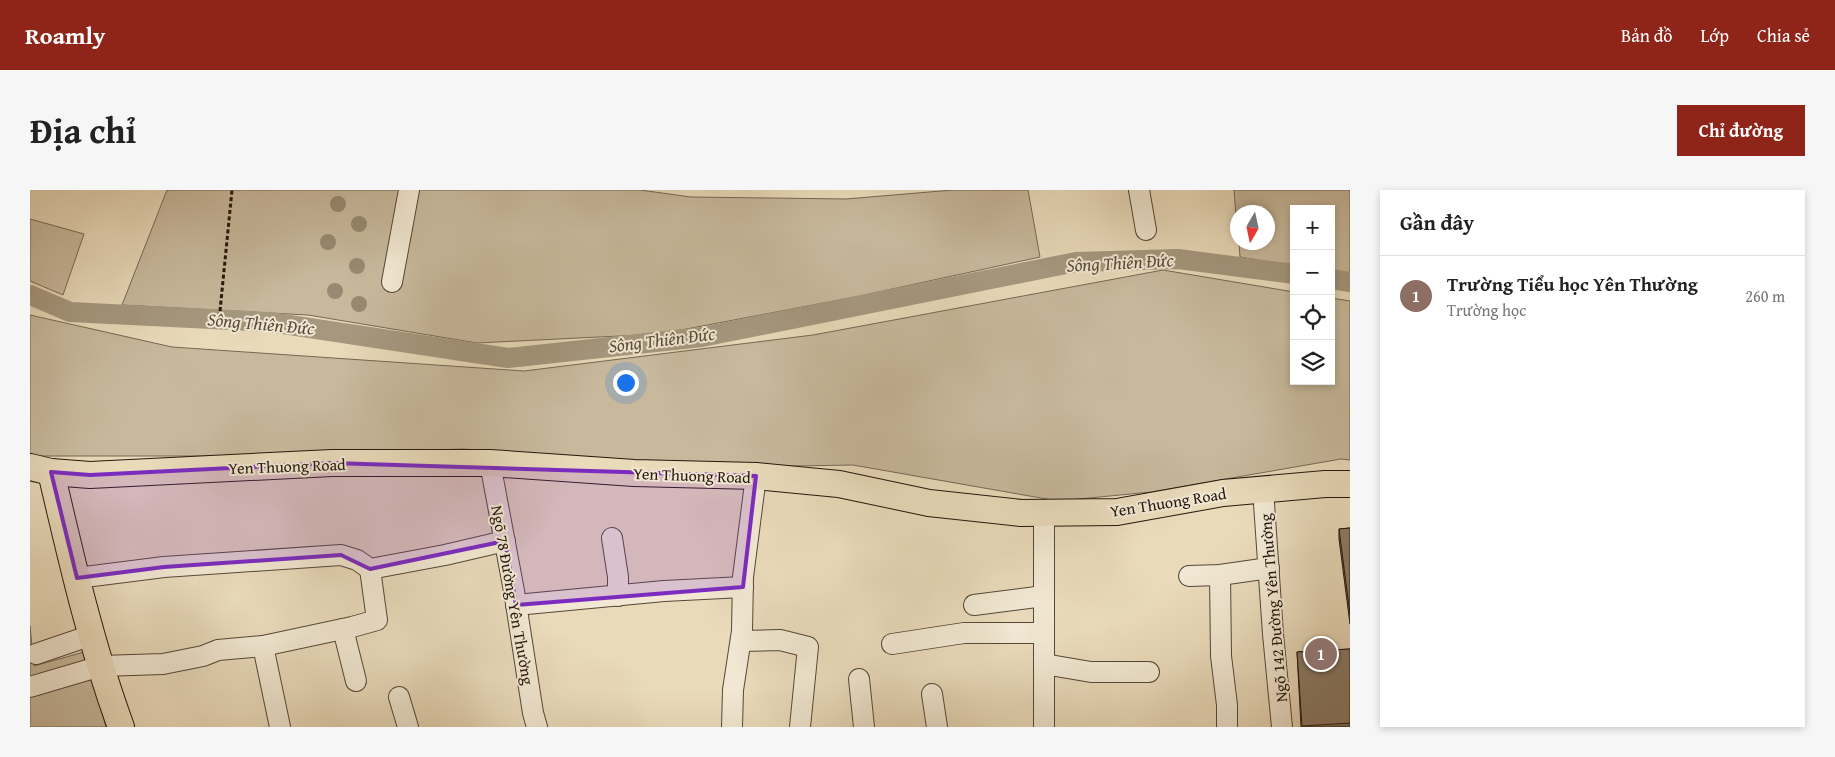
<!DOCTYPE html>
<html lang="vi">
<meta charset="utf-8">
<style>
body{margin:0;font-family:"Gentium Book Plus",serif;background:#f6f6f6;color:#222}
.controls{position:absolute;right:15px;top:15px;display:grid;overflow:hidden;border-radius:0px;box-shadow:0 2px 8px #0003}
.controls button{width:45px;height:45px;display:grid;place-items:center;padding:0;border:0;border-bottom:1px solid #e0e0e0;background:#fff;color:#222;font:25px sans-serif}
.compass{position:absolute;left:1200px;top:15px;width:45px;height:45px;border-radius:50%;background:#fff;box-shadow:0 2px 8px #0003;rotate:189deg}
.you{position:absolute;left:595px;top:192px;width:18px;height:18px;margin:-12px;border:4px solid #fff;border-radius:50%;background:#1a73e8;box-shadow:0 0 0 8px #1a73e833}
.badge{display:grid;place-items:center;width:32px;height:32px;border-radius:50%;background:#8f2418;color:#fff;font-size:16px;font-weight:700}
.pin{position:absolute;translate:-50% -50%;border:2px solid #fff;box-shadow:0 1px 5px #0006}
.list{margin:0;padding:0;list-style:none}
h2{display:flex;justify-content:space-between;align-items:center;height:65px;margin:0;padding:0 20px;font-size:21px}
h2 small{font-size:16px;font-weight:400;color:#767676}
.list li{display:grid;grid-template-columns:32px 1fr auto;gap:15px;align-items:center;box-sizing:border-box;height:80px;padding:0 20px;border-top:1px solid #e0e0e0}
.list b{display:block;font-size:19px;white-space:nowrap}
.list p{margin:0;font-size:16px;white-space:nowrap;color:#767676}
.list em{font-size:16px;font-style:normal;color:#767676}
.icon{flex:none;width:28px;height:28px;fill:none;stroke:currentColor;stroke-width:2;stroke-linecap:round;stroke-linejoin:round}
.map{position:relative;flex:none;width:1320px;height:537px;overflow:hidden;border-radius:0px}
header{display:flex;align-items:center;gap:30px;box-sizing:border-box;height:70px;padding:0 25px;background:#8f2418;color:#fff}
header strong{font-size:24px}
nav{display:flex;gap:28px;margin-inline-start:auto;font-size:18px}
.intro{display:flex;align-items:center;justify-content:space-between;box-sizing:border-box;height:120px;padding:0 30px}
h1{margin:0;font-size:35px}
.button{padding:12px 22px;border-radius:0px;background:#8f2418;color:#fff;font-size:18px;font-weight:700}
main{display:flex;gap:30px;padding:0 30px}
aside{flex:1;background:#fff;border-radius:0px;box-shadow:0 2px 8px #0003}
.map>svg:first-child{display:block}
.green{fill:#c8b99d;stroke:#766855}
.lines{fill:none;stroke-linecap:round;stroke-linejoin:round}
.canal{stroke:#a6987f;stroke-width:20}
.minor-casing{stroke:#564838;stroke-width:22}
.major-casing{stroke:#25170d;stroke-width:28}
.path{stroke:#25170d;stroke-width:3;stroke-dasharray:4 2.5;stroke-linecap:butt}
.minor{stroke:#f1e7d2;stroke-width:20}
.major{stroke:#e9daba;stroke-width:26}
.tree{fill:#988a72}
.wall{fill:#786b59;stroke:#25170d}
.building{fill:#8b7c67;stroke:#25170d}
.marked{fill:#7b2cbf;fill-opacity:0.2;stroke:#7b2cbf;stroke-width:4;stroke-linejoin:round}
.labels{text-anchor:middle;stroke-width:4;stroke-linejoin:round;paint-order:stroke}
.street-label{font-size:16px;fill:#25170d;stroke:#f1e7d2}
.water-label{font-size:18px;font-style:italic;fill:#594b3b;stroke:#f1e7d2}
</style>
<header>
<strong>Roamly</strong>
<nav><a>Bản đồ</a><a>Lớp</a><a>Chia sẻ</a></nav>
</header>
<div class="intro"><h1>Địa chỉ</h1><a class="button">Chỉ đường</a></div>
<main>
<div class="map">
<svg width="1320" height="537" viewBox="0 0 1320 537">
<rect width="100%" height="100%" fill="#e9daba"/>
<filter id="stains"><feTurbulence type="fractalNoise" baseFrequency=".004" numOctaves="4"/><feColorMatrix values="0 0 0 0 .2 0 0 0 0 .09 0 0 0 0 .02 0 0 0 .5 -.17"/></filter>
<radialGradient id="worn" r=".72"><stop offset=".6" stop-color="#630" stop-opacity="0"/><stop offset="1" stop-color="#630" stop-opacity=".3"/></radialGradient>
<g class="green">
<polygon points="137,0 610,0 661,7 816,9 923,0 998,0 1010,67 825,107 630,144 447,153 278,125 92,115"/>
<polygon points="1204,0 1320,0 1320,85 1301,82 1301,19 1264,19 1264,76 1210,67 1209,53 1238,52 1238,22 1208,22 1207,39"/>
<polygon points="0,29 54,44 33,105 0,91"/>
<polygon points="1133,80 1264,102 1264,191 1301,191 1301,108 1320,111 1320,270 1311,269 1121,302 1028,311 823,275 639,278 434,259 184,266 9,266 0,263 0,125 142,157 494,181 783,145"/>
<polygon points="0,436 4,476 54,462 76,537 0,537"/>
</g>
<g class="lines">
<g class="canal">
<polyline points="1301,89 1320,92"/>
<polyline points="0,105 40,122 240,132 478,168 672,147 1046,72 1148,69 1264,84"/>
</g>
<defs>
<g id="minor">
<polyline points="1109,0 1116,40"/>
<polyline points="362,92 379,0"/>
<polyline points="460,273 484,401 503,523 507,537"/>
<polyline points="1233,299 1243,444 1252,537"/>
<polyline points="582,348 588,387 588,406"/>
<polyline points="1190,385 1191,466 1197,515 1197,537"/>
<polyline points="1159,386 1190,385 1239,378"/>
<polyline points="47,388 134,377 311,365 327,370 340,379 415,365 475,351"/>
<polyline points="486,415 634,401 713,397"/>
<polyline points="944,415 1014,406"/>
<polyline points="313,439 326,491"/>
<polyline points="711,451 750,450 778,457 770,537"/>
<polyline points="862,454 934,443 1014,443"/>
<polyline points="233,456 250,537"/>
<polyline points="6,464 62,445"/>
<polyline points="1014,474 1061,482 1119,482"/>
<polyline points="829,489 834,537"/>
<polyline points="0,497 71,476 133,474 173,466 188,460 233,456 322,437 347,430 340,379"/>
<polyline points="902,504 907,537"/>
<polyline points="369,507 378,537"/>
<polyline points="702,537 703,500 712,441 713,387 726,286"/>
<polyline points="1014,537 1014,323"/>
</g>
<g id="major">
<polyline points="0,277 21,282 60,285 302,273 460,273 604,283 726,286 809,294 899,313 991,323 1087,322 1193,303 1295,294 1320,294"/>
<path d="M 21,282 C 41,368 61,455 91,537"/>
</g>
</defs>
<use href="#minor" class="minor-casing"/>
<use href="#major" class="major-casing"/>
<polyline class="path" points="190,121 202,0"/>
<use href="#minor" class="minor"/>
<use href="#major" class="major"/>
</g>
<g class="tree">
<circle cx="308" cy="14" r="8"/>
<circle cx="329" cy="34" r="8"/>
<circle cx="298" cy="52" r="8"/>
<circle cx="327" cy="76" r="8"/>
<circle cx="305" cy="101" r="8"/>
<circle cx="329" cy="114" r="8"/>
</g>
<g class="wall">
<polygon points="1320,338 1320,434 1309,349 1309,339"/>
<polygon points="1320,459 1320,537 1271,537 1267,462"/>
</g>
<g class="building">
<polygon points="1320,338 1320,424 1309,339"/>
<polygon points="1320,459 1320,533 1272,536 1267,462"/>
</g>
<path class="marked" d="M 302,273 L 726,286 L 713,397 L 486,415 L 475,351 L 340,379 L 311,365 L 134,377 L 47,388 L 21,282 L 60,285 Z"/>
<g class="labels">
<g class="street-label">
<text transform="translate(257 276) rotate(-2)" y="6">Yen Thuong Road</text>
<text transform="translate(662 285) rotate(2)" y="6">Yen Thuong Road</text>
<text transform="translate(1138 312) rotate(-9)" y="6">Yen Thuong Road</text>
<text transform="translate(483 405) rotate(80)" y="6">Ngõ 78 Đường Yên Thường</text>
<text transform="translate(1243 418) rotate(-95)" y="6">Ngõ 142 Đường Yên Thường</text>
</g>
<g class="water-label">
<text transform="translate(1090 73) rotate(-3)" y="6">Sông Thiên Đức</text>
<text transform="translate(231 134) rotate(5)" y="6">Sông Thiên Đức</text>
<text transform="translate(632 150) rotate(-7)" y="6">Sông Thiên Đức</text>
</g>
</g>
<rect width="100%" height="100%" filter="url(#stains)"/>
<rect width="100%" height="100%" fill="url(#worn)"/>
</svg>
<div class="controls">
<button>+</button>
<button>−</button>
<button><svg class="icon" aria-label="locate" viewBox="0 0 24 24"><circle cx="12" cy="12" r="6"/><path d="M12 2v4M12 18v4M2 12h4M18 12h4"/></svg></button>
<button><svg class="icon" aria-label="layers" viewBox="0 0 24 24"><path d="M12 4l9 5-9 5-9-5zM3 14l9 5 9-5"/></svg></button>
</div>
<svg class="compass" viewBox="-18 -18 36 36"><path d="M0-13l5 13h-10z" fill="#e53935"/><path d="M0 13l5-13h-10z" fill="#767676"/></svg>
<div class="you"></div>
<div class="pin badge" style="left:1291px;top:464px;background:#8d6e63">1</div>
</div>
<aside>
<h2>Gần đây<small></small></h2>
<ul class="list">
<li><span class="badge" style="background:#8d6e63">1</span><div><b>Trường Tiểu học Yên Thường</b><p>Trường học</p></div><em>260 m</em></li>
</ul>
</aside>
</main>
